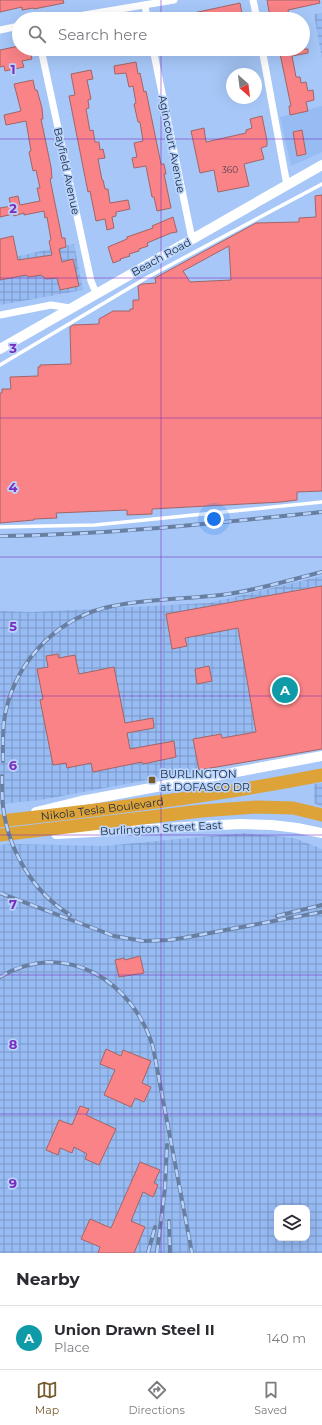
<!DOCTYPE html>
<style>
body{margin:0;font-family:Montserrat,sans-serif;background:#f2f2f3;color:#2b2b33}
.controls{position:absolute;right:12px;bottom:12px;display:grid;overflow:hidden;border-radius:8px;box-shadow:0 4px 16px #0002}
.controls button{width:36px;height:36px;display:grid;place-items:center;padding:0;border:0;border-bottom:1px solid #e1e1e2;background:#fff;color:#2b2b33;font:20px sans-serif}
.compass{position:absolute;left:226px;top:68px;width:36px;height:36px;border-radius:50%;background:#fff;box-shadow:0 4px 16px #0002;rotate:152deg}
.you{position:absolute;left:214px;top:519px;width:14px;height:14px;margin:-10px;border:3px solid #fff;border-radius:50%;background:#1a73e8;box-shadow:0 0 0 6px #1a73e833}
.badge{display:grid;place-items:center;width:26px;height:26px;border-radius:50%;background:#765b2d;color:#fff;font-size:13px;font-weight:700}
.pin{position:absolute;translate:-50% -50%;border:2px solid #fff;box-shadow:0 1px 4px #0006}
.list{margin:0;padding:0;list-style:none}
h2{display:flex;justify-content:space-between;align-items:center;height:52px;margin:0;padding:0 16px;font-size:17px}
h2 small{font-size:13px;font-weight:400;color:#7c7c81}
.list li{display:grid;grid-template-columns:26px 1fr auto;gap:12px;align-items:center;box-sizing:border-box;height:64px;padding:0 16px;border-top:1px solid #e1e1e2}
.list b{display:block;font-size:15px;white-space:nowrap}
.list p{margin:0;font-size:13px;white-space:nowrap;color:#7c7c81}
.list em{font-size:13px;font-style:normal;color:#7c7c81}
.icon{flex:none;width:22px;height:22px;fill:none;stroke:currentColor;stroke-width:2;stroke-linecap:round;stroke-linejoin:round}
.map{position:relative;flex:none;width:322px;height:1253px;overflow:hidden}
.search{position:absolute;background:#fff;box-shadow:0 4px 16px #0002;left:12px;right:12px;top:12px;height:44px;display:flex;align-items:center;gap:10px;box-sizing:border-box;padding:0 14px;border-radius:22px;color:#7c7c81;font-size:15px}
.sheet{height:116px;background:#fff}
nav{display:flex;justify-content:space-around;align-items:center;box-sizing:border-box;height:56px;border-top:1px solid #e1e1e2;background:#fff;font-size:11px;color:#7c7c81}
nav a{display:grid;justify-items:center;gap:2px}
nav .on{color:#765b2d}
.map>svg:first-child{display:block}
.built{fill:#97bbf3}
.industrial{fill:url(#industrial-grid);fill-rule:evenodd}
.building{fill:#f98387;stroke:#a26566;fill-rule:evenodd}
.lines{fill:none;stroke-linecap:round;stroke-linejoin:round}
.lane{stroke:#fff;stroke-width:3.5}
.street{stroke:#fff;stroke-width:7}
.secondary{stroke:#fff;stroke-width:10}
.highway{stroke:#dda338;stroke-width:13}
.rail-casing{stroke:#687fa2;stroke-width:4}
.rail{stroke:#b9d4fc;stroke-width:2.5;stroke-dasharray:8;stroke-linecap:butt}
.grid{fill:none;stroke:#7b2cbf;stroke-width:1;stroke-opacity:0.55}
.poi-dot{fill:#765b2d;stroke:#b9d4fc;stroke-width:1.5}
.labels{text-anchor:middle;stroke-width:3.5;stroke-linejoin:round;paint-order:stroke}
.number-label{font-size:9px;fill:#574352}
.street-label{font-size:11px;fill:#212e41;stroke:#b9d4fc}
.poi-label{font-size:11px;fill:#212e41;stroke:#b9d4fc;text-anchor:start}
.grid-label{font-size:13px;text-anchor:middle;font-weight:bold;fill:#7b2cbf;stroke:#b9d4fc;stroke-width:3.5;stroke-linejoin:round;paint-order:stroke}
</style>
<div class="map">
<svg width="322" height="1253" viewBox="0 0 322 1253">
<defs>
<pattern id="industrial-grid" width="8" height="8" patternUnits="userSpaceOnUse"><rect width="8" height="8" fill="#97bbf3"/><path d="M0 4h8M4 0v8" fill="none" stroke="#7b98c6"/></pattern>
</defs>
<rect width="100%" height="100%" fill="#a6c7f8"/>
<polygon class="built" points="322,106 322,152 291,166 280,117"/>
<g class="industrial">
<polygon points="322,13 322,59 314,14"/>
<polygon points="74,244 83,290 0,305 0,260"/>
<polygon points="322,576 322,747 41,800 0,804 0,611 31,612 209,603"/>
<polygon points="322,783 322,807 314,803 314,784"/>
<path d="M 244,833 L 294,838 L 322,849 L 322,1253 L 0,1253 L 0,845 L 11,844 L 103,846 ZM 277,1208 L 307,1208 L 307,1238 L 277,1238 Z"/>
</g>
<g class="building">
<polygon points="0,0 63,0 64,3 34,9 33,8 22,10 22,7 0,12"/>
<polygon points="267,0 319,0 320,3 288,10 290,19 281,19 280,15 270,17"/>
<polygon points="240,3 243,19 184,19 184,15"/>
<polygon points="19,46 19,49 30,49 32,59 22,61 24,67 5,71 4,66 0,67 0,50"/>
<polygon points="279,49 308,49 308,53 292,56 296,77 300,77 301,83 306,82 308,91 313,90 314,100 306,102 308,111 290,115 289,106 291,106"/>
<polygon points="136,62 138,74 140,73 144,92 146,91 161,164 164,164 166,174 164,174 171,208 157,211 154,197 152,197 146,166 134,168 132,158 137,157 134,143 143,141 140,122 138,122 134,104 136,103 133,86 129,87 126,73 115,74 114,66"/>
<polygon points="91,70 93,79 87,80 91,99 88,100 89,108 86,109 90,131 93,130 95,142 99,142 100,150 103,149 105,158 98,159 102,180 103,180 105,189 108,189 110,203 128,200 130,209 116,212 116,216 112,217 114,228 107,230 105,219 96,221 90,191 88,192 69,96 75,95 71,74"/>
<polygon points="33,80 35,90 37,90 42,108 43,119 41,119 51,167 52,178 50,179 62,238 65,238 66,247 59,249 62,262 73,259 79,286 60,290 57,278 46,279 41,275 29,277 26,275 0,280 0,239 13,236 18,260 52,255 49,241 51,240 47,217 45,218 44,211 24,215 24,213 14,216 13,214 0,217 0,208 11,206 9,198 18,196 20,205 40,201 37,188 40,188 36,170 33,171 29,152 31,151 26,121 6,125 4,115 21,111 14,84"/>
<polygon points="262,116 267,141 267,146 261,148 264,159 244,164 249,186 218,192 214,170 200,173 191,131 204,128 206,142 246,133 246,130 252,128 250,119"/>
<polygon points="302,130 306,154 297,156 293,132"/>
<path d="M 322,195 L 322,491 L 297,492 L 297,500 L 281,502 L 152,509 L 152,514 L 127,515 L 127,510 L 56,513 L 57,518 L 34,519 L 34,520 L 0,523 L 0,393 L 2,393 L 2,389 L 11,389 L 10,377 L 38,376 L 38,367 L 40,367 L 40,365 L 71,364 L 70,327 L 73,325 L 99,324 L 99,319 L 113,311 L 130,311 L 130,309 L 133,309 L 133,300 L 139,300 L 138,286 L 142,284 L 156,283 L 155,278 L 256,223 L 299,222 L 299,218 L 316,217 L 315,196 ZM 229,246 L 231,280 L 190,282 L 183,271 Z"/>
<polygon points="173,217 177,232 171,233 147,243 148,246 139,249 139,251 129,254 130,256 120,259 121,260 113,263 108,247 127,239 127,237 153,228 152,226"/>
<polygon points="322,586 322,749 199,770 193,739 221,734 222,738 256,732 238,628 185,638 187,646 172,649 166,614"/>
<polygon points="58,654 59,658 75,655 79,674 114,667 125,723 153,718 154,728 127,733 130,749 174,741 176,757 143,764 142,762 93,772 91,763 67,768 66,763 53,765 40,700 43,699 37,669 48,667 46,656"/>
<polygon points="209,666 212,681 197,684 195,669"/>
<polygon points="140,956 144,973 119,977 115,960 124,958 125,960"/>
<polygon points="106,1049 121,1056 123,1050 151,1061 142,1083 151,1087 144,1102 135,1098 131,1107 104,1095 115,1070 100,1064"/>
<polygon points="80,1106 89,1109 86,1115 116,1129 99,1165 85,1159 87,1154 74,1147 72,1153 60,1148 58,1155 46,1150 59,1120 72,1125"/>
<polygon points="140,1162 160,1170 154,1183 158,1185 153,1197 143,1192 131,1221 145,1227 134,1253 98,1253 100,1247 81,1239 90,1219 111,1228"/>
</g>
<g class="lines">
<g class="lane">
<polyline points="0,365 146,278 322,184"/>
<polyline points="0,527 95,525 322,502"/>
</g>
<g class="street">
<polyline points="253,0 257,19"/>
<polyline points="145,5 147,19"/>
<polyline points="60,19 174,0"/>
<polyline points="0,30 19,26"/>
<polyline points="41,49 91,281 96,293"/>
<polyline points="153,49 192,239"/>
<polyline points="262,49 287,185"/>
<polyline points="0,315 51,305 70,308"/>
</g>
<g class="secondary">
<polyline points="0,349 322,165"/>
<polyline points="36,812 81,801 322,756"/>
<polyline points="56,834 240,824 272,825 297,828 322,833"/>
</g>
<g class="highway">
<path id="s1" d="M 0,821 C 108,809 216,796 322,775"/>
<polyline points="0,835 201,811 257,807 293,808 322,815"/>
</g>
<defs>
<g id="rail">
<path d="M 0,536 C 108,535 215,523 322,512"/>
<path d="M 3,761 C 3,744 2,726 6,710 C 18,658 60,616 113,606 C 148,599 185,599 221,595 C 255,591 289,580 322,572"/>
<path d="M 2,776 C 2,786 2,796 3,806 C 8,850 33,892 70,915"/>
<polyline points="0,893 114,936 143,941 169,940 183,938 322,912"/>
<polyline points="277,916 322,905"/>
<path d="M 0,977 C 65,938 133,981 153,1047 L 192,1253"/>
<polyline points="169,1221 170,1253"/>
<polyline points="148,1253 155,1227"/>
<polyline points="157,1253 165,1188 167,1145"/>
</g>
</defs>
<use href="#rail" class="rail-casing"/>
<use href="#rail" class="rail"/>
</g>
<path class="grid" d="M 161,0 L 161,19M 161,49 L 161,1253M 0,139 L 322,139M 0,278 L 322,278M 0,418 L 322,418M 0,557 L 322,557M 0,696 L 322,696M 0,835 L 322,835M 0,975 L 322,975M 0,1114 L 322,1114"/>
<rect class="poi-dot" x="148" y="776" width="8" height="8" rx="2"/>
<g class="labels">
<g class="number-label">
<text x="230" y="173">360</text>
</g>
<g class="street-label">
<text transform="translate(172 144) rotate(79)" y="4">Agincourt Avenue</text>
<text transform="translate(67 171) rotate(78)" y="4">Bayfield Avenue</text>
<text transform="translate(161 257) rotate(-29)" y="4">Beach Road</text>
<text dy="4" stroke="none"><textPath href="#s1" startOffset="103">Nikola Tesla Boulevard</textPath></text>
<text transform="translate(161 828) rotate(-3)" y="4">Burlington Street East</text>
</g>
<g class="poi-label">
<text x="160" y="778">BURLINGTON<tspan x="160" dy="13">at DOFASCO DR</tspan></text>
</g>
</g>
<g class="grid-label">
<text x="13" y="74">1</text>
<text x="13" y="213">2</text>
<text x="13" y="353">3</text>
<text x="13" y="492">4</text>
<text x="13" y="631">5</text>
<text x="13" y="770">6</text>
<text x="13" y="909">7</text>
<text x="13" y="1049">8</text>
<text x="13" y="1188">9</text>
</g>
</svg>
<div class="controls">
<button><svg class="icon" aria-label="layers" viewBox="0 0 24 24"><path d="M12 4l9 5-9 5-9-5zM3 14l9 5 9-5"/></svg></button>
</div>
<svg class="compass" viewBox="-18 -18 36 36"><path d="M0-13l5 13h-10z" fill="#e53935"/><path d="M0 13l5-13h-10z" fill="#7c7c81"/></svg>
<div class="you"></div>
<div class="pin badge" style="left:285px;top:690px;background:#0f9aa8">A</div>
<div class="search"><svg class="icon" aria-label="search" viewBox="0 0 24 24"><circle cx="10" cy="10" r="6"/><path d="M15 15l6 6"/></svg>Search here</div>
</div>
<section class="sheet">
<h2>Nearby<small></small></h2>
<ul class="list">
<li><span class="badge" style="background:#0f9aa8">A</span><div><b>Union Drawn Steel II</b><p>Place</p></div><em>140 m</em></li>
</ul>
</section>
<nav>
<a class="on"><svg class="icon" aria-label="map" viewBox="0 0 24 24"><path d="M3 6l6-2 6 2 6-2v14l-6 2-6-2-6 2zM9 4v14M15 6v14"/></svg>Map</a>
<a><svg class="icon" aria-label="directions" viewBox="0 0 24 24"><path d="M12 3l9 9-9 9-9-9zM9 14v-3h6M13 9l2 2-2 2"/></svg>Directions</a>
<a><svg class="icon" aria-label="saved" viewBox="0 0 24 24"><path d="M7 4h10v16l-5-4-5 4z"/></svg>Saved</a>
</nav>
